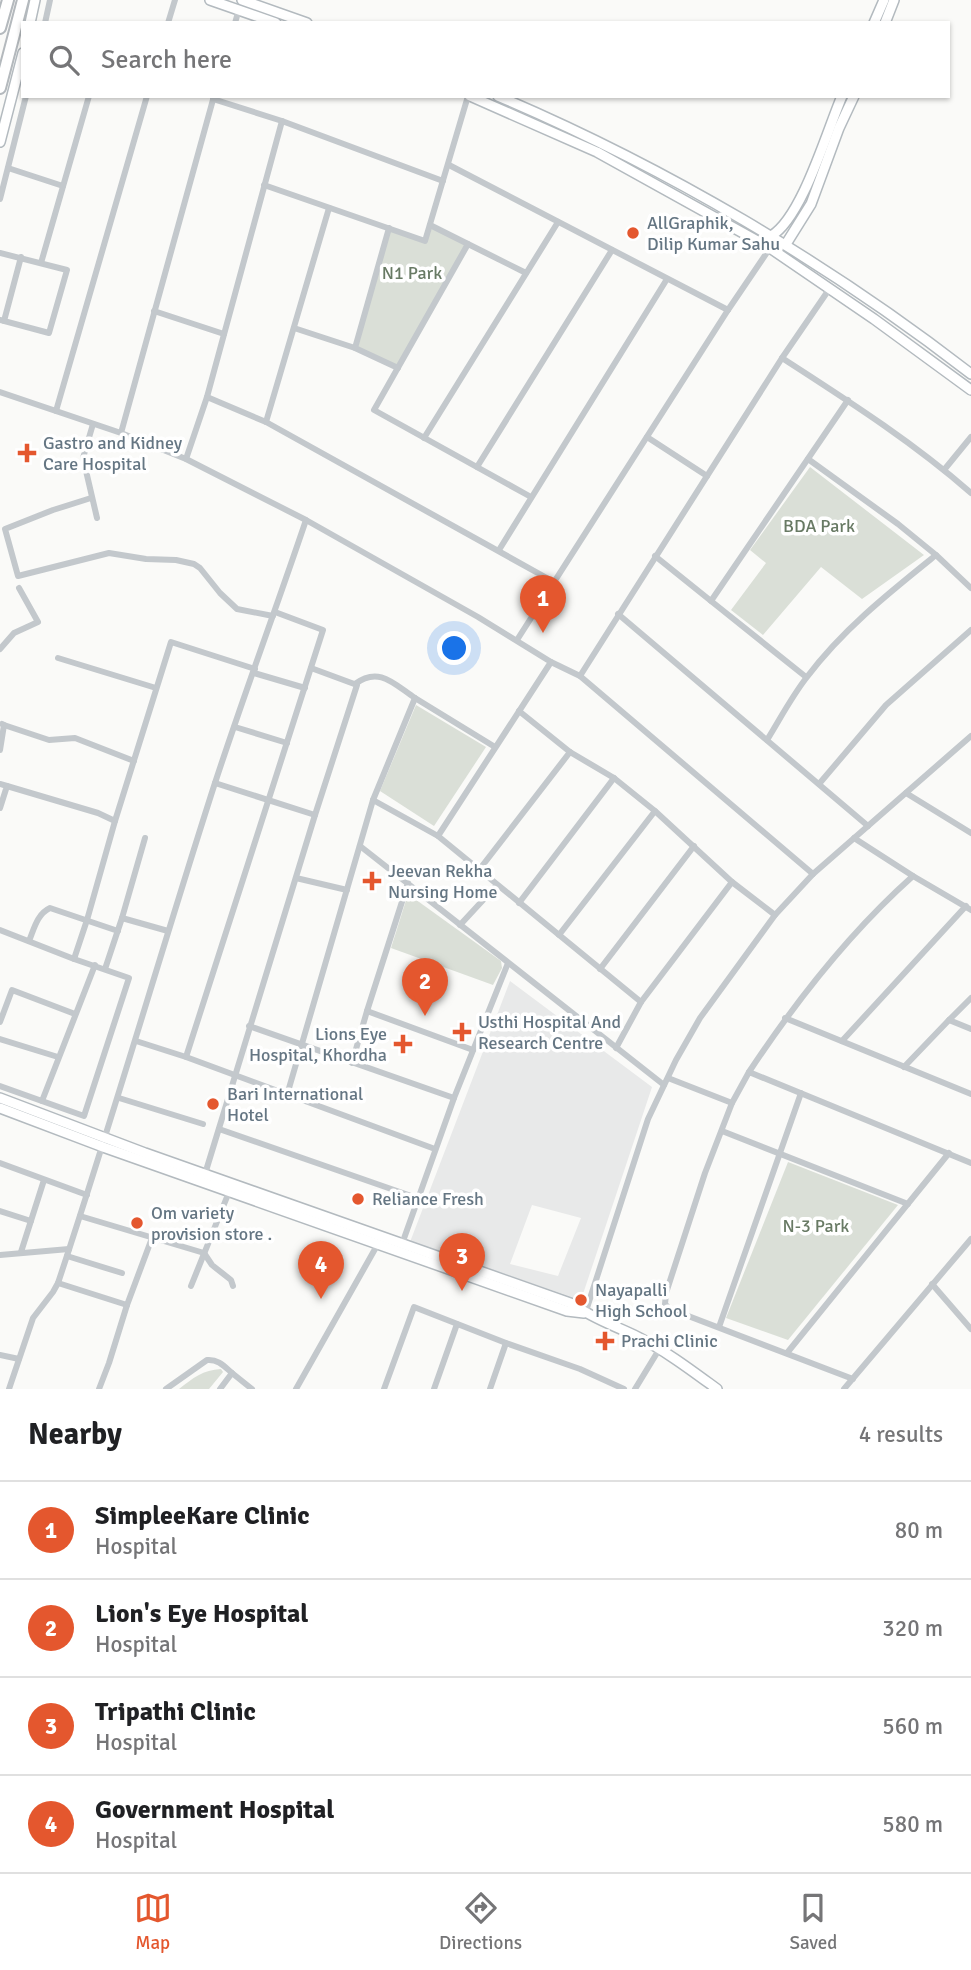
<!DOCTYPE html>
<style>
body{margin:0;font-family:Signika,sans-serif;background:#f2f2f2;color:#202124}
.you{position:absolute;left:455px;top:649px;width:24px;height:24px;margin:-18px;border:5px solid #fff;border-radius:50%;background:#1a73e8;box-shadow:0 0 0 10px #1a73e833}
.badge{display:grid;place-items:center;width:46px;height:46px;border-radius:50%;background:#e4572e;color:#fff;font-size:23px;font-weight:700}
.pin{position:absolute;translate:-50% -58px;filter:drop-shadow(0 2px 4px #0008)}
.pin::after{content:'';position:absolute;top:37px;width:24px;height:21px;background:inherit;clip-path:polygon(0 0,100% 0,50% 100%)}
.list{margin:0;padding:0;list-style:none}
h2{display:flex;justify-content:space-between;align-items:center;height:91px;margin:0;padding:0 28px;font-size:30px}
h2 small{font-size:23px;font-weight:400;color:#757577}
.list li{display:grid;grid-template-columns:46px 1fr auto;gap:21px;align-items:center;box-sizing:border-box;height:98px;padding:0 28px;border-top:2px solid #e0e0e0}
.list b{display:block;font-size:26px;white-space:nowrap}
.list p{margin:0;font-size:23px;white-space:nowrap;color:#757577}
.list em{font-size:23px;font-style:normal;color:#757577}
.icon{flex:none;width:38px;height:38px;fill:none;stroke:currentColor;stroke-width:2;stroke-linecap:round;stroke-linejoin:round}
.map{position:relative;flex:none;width:971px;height:1389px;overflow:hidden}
.search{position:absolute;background:#fff;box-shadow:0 2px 5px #0004;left:21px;right:21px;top:21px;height:77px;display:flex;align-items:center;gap:18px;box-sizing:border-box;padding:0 24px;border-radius:0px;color:#757577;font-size:26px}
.sheet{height:483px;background:#fff}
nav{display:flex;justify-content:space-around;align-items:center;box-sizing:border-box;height:98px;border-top:2px solid #e0e0e0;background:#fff;font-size:19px;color:#757577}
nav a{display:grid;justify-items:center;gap:4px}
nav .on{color:#e4572e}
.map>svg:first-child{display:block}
.built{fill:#e8e9e9;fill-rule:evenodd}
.green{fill:#dadfd7}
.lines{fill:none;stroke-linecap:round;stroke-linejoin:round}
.secondary-casing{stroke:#b3babf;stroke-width:12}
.highway-casing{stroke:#b4b9bd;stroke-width:14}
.street{stroke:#c3c8cc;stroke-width:6}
.secondary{stroke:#fff;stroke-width:9}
.highway{stroke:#fff;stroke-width:10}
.poi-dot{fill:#e4572e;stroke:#fff;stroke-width:2.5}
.labels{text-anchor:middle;stroke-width:7;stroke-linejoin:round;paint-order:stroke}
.poi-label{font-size:18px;fill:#657683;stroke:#fff;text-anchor:start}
.park-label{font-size:18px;fill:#687a64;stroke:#fff}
</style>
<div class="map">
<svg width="971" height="1389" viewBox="0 0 971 1389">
<rect width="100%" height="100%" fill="#fafaf8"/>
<path class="built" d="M 510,981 L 652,1087 L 581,1300 L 410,1242 ZM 532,1205 L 581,1218 L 558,1276 L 510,1264 Z"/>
<g class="green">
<polygon points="430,225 468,244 398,368 355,348 389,228 424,241"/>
<polygon points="810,467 924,555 862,599 821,567 763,635 731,610 766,563 750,550"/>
<polygon points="416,705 486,747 434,826 380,791"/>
<polygon points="408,894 501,961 502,968 493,985 391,948"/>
<polygon points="788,1162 898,1205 788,1340 726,1318"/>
<path d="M 221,1369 L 223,1372 L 209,1389 L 179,1389 C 193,1378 203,1370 221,1369 Z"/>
</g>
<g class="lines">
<defs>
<g id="secondary">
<polyline points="210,0 276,23"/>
<polyline points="242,0 307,23"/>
<polyline points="30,23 35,0"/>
<polyline points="874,23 884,0"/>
<polyline points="885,23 894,0"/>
<polyline points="470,96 597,152 770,248 874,319 971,390"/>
<path d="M 498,96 C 665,167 828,263 971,374"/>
<polyline points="0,142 23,53"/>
<path d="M 771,236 C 802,218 827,131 842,96"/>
<polyline points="786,244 811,204 839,128 854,96"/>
<path d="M 0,1098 L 145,1153 L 573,1304 C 593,1319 616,1326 638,1337 C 666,1351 691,1370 717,1389"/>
<polyline points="0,1108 103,1147 567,1311 584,1313"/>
</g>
<g id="highway">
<polyline points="0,28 8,0"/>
<polyline points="0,88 23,0"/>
</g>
</defs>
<use href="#secondary" class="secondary-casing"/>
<use href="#highway" class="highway-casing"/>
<g class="street">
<polyline points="45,23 50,0"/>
<polyline points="168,23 175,0"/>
<polyline points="235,23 239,9"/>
<polyline points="213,99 282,121 443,181"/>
<polyline points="449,165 728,310"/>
<polyline points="8,168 63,186"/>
<polyline points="264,185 425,241 468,96"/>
<polyline points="0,199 26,96"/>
<polyline points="430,225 526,273"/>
<polyline points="468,244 374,410 531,497"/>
<polyline points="0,253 67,270 49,333 0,320"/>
<polyline points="41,263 89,96"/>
<polyline points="154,311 224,334"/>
<polyline points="4,321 21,257"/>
<polyline points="294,328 355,348 398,368"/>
<polyline points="355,348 389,228"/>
<path d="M 782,358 C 847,400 913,442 971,493"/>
<polyline points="0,392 121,433 186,459 306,520 478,617 551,662 438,836 373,800 287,1095"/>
<polyline points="207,397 266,422 554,582"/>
<polyline points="56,411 147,96"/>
<polyline points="266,422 329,208"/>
<polyline points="93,424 83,458 97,518"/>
<polyline points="121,433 214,96"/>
<polyline points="647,437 707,476"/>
<polyline points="424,438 558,222"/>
<polyline points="186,459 207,397 282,121"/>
<polyline points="808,459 898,524 936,555"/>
<polyline points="477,467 612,250"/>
<polyline points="944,470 971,437"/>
<polyline points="91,498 53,510 5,529 18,576 109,553 146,559 176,560 194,564 200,568 220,593 237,609 273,616"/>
<polyline points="499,550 667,279"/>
<polyline points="655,556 711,601 848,400"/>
<polyline points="711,601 806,677"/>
<polyline points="618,614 868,826"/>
<polyline points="517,640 728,310 770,248"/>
<polyline points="0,649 14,633 38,622 19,588"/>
<polyline points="58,658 156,688"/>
<polyline points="551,662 580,676 813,874"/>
<polyline points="254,673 305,688"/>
<polyline points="580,676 782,358 830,288"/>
<path d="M 355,684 C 379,666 394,684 415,698"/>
<polyline points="519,711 570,752 614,778 655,811 732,882 775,915"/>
<polyline points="4,725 49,740 75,738 134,761"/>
<polyline points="235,727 287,743"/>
<path d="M 767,740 C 780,719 792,696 807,677 C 843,629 890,592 936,555 L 971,588"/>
<polyline points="0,750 4,725 2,724"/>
<polyline points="215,783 315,815"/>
<polyline points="0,784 7,786 0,808"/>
<polyline points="819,784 886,705 971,630"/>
<polyline points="7,786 98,813 115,821 171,642 255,669"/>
<polyline points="906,793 971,833"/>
<polyline points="373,800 415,698 495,747"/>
<polyline points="438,836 641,1002"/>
<polyline points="360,846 664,1085"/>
<polyline points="479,870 570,752"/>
<polyline points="913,876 971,910"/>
<polyline points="296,878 347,890"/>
<polyline points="519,903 614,778"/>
<polyline points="122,918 168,931"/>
<polyline points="460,925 497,885"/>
<polyline points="0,930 74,959 87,920 115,821"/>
<polyline points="559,935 655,811"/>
<path d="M 29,941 C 34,929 37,914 50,908 L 118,931"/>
<polyline points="105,969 122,918 145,838"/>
<polyline points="600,969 694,846"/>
<polyline points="971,998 949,1020 971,1029"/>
<polyline points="367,1011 408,883"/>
<polyline points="785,1018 971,1094"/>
<polyline points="0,1022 12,990 75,1014"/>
<polyline points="249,1026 454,1098"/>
<polyline points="0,1039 58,1057"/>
<polyline points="136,1041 186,1057 435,1149"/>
<polyline points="842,1041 966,906"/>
<polyline points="616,1048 641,1002 732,882"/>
<polyline points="186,1057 323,630 275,612"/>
<polyline points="352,1063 367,1011 473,1050"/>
<polyline points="904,1067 949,1020"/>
<path d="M 749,1072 C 796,1001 849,933 913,876 L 854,838"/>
<polyline points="668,1078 732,1103 705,1173 666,1293 665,1304 670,1309 853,1379"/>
<polyline points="0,1086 84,1116 129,978 74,959"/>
<polyline points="119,1098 203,1124"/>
<polyline points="42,1101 95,965"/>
<polyline points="732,1103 749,1072 971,1163"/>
<polyline points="219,1129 417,1198"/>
<polyline points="722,1131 908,1204"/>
<polyline points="0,1163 87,1195"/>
<polyline points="205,1174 315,815 357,685 311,668"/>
<polyline points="0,1211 31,1221"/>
<polyline points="80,1216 204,1253 212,1265 231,1280 233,1286"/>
<polyline points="402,1244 454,1098 508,963"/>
<polyline points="21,1252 44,1180"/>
<polyline points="0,1255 69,1249"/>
<polyline points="67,1256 122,1273"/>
<polyline points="58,1283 127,1305"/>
<polyline points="932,1284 971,1329"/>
<polyline points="191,1286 229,1192"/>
<polyline points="585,1314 648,1119 676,1060 700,1018 775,915 813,874 971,736"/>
<polyline points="719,1327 801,1093"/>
<polyline points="787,1353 949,1153"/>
<polyline points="0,1355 19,1359"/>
<path d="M 9,1389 L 33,1318 L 53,1292 L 58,1283 C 113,1118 161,951 214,786 C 243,697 276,609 306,520"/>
<polyline points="99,1389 109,1363 127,1305 152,1238"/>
<path d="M 166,1389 L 207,1360 C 218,1359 224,1366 232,1373"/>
<polyline points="220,1389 232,1373 252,1389"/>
<polyline points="296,1389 379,1242"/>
<polyline points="384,1389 414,1307 506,1343 580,1369 624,1389"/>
<polyline points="434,1389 457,1324"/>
<polyline points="490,1389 506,1343"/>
<polyline points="635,1389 660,1348"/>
<polyline points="844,1389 971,1239"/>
</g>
<use href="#secondary" class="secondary"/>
<use href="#highway" class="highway"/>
</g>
<g class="poi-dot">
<circle cx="633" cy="233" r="7"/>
<path d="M23.5 442.5h7v7h7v7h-7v7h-7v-7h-7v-7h7z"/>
<path d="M368.5 870.5h7v7h7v7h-7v7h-7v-7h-7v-7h7z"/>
<path d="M458.5 1021.5h7v7h7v7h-7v7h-7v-7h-7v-7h7z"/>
<path d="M399.5 1033.5h7v7h7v7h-7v7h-7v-7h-7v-7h7z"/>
<circle cx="213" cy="1104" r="7"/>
<circle cx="358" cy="1199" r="7"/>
<circle cx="137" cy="1223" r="7"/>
<circle cx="581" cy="1300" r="7"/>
<path d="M601.5 1330.5h7v7h7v7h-7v7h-7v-7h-7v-7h7z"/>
</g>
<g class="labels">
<g class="poi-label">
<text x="647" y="229">AllGraphik,<tspan x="647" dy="21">Dilip Kumar Sahu</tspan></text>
<text x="43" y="449">Gastro and Kidney<tspan x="43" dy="21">Care Hospital</tspan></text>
<text x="388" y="877">Jeevan Rekha<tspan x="388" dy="21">Nursing Home</tspan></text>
<text x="478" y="1028">Usthi Hospital And<tspan x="478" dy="21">Research Centre</tspan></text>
<text x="387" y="1040" text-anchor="end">Lions Eye<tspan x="387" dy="21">Hospital, Khordha</tspan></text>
<text x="227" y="1100">Bari International<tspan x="227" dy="21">Hotel</tspan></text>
<text x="372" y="1205">Reliance Fresh</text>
<text x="151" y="1219">Om variety<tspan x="151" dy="21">provision store .</tspan></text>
<text x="595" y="1296">Nayapalli<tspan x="595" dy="21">High School</tspan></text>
<text x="621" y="1347">Prachi Clinic</text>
</g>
<g class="park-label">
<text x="412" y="279">N1 Park</text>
<text x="819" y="532">BDA Park</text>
<text x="816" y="1232">N-3 Park</text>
</g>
</g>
</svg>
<div class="you"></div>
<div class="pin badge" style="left:543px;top:633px">1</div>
<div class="pin badge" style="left:425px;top:1016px">2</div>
<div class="pin badge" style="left:462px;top:1291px">3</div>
<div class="pin badge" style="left:321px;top:1299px">4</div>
<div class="search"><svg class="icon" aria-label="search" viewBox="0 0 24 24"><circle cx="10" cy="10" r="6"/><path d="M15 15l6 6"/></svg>Search here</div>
</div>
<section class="sheet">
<h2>Nearby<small>4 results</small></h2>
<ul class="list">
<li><span class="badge">1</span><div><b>SimpleeKare Clinic</b><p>Hospital</p></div><em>80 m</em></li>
<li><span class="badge">2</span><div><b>Lion's Eye Hospital</b><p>Hospital</p></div><em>320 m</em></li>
<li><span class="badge">3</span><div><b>Tripathi Clinic</b><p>Hospital</p></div><em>560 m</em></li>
<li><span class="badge">4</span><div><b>Government Hospital</b><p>Hospital</p></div><em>580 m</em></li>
</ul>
</section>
<nav>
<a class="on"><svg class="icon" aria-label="map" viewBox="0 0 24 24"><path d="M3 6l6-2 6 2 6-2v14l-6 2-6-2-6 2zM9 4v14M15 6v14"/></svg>Map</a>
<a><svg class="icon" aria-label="directions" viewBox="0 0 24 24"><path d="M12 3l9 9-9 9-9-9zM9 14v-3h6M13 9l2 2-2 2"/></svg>Directions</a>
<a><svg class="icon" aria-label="saved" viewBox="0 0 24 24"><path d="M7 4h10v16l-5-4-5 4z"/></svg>Saved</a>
</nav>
